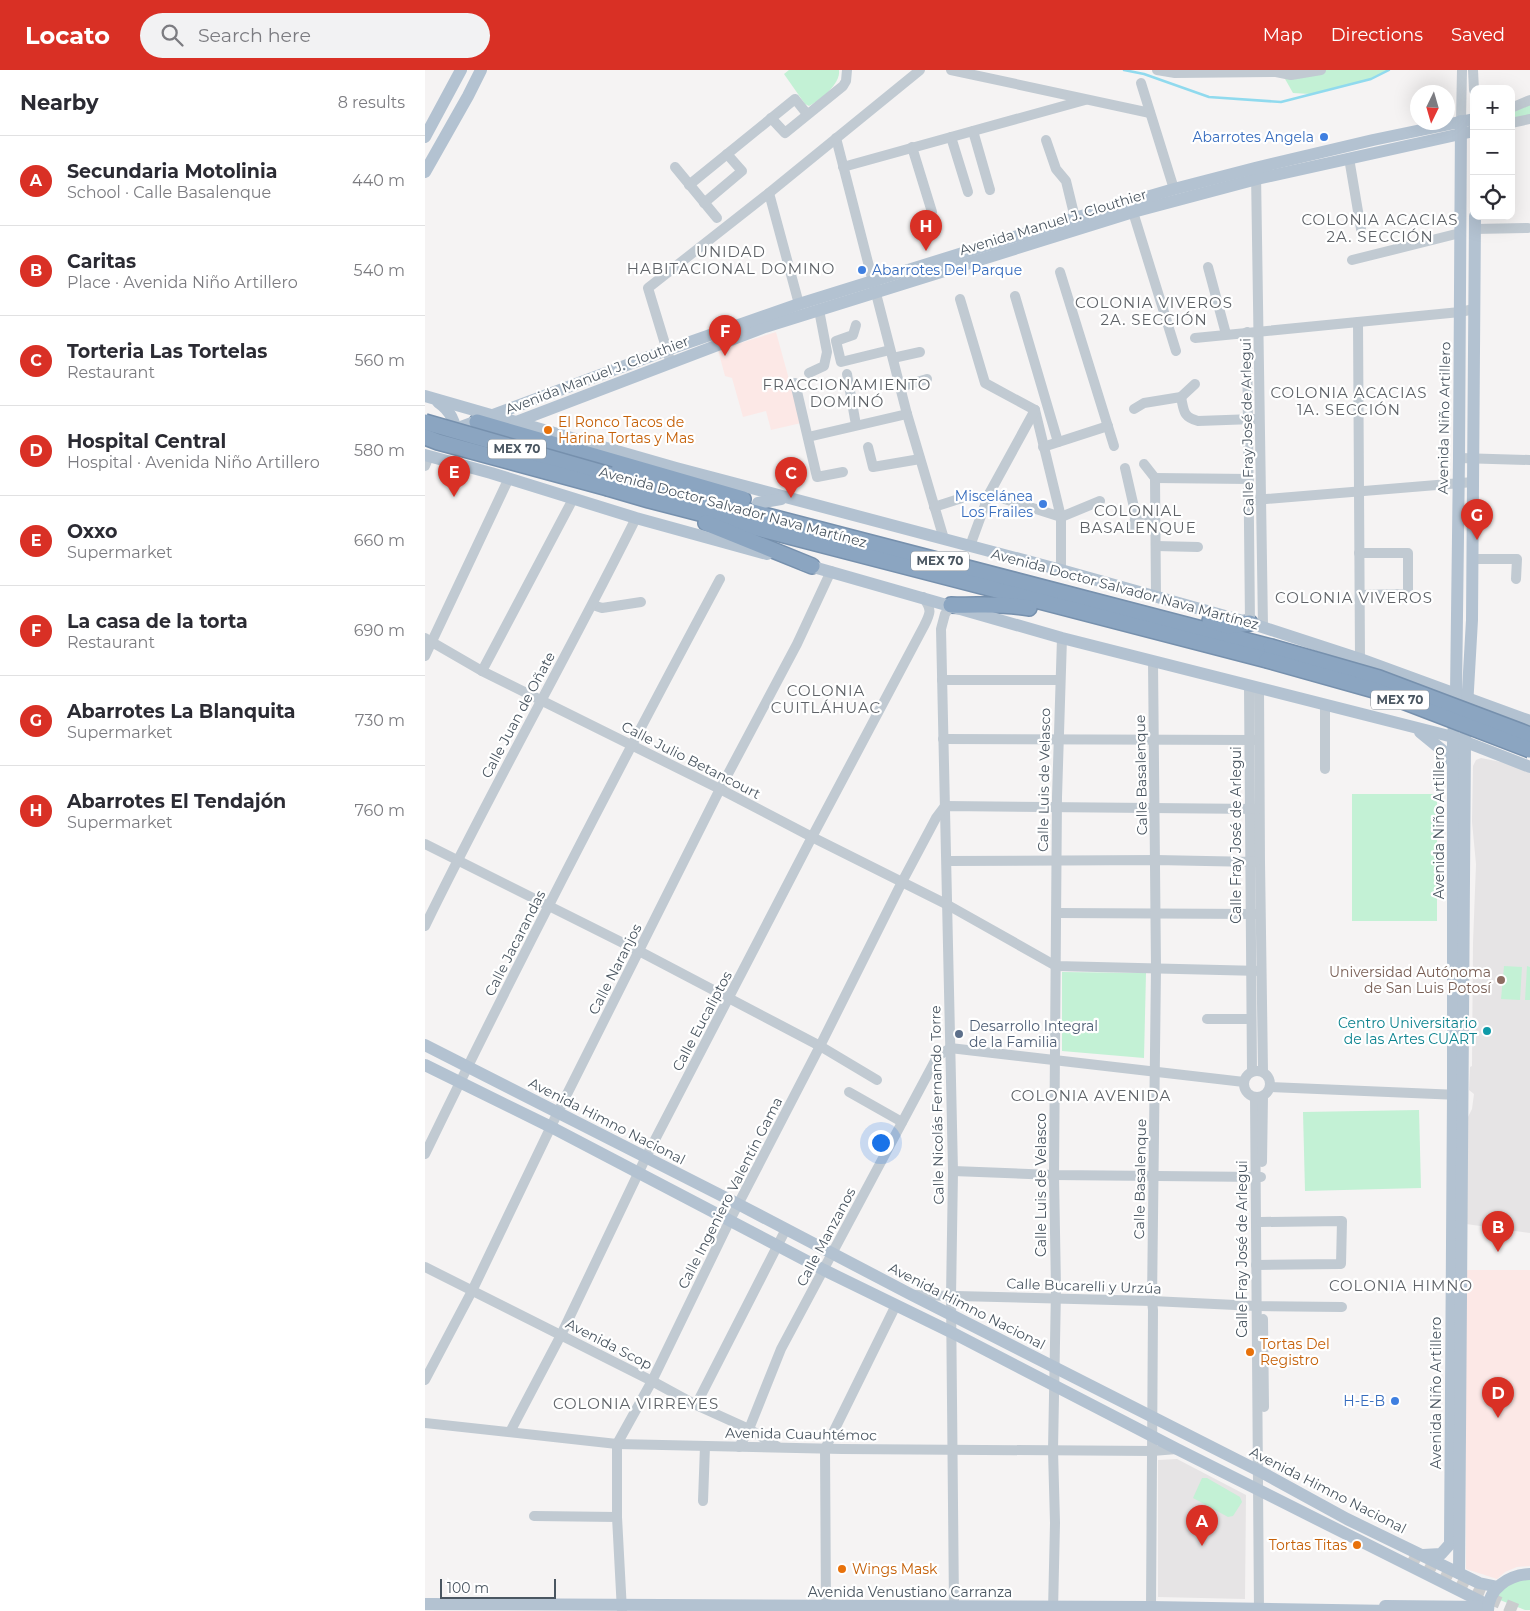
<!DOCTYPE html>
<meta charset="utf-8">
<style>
body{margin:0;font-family:Montserrat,sans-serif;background:#f2f2f3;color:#2b2b33}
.controls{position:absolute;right:15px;top:15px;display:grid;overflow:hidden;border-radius:10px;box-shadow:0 5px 20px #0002}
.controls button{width:45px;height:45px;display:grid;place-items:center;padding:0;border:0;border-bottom:1px solid #e1e1e2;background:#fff;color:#2b2b33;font:25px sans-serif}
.compass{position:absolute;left:985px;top:15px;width:45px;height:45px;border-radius:50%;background:#fff;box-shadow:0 5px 20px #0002;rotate:185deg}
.scale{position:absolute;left:15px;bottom:12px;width:116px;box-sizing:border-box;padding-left:5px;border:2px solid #4a5661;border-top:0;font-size:14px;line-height:18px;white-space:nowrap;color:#4a5661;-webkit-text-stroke:4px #fff;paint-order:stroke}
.you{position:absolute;left:455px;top:1072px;width:18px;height:18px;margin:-12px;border:4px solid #fff;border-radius:50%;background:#1a73e8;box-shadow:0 0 0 8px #1a73e833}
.badge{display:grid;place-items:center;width:32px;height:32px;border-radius:50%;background:#d93025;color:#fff;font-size:16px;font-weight:700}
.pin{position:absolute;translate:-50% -41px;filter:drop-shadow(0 1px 2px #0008)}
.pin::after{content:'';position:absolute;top:26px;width:18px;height:15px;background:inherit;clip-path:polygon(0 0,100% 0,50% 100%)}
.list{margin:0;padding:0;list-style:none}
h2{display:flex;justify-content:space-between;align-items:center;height:65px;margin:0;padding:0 20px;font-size:21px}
h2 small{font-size:16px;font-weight:400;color:#7c7c81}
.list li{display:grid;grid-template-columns:32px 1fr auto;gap:15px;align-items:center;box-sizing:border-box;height:90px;padding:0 20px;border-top:1px solid #e1e1e2}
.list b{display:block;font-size:19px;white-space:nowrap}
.list p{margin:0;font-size:16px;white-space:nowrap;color:#7c7c81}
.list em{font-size:16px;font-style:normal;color:#7c7c81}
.icon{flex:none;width:28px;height:28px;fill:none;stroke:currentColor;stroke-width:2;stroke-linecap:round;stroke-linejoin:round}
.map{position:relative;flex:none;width:1105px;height:1541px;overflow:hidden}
header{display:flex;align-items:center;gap:30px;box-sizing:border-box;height:70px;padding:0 25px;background:#d93025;color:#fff}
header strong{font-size:24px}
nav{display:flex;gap:28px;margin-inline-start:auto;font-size:18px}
.search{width:350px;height:45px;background:#f2f2f3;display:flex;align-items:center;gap:12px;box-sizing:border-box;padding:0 18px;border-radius:28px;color:#7c7c81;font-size:19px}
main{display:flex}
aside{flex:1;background:#fff}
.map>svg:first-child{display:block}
.education{fill:#e6e4e5}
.medical{fill:#fce8e6}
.green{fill:#c3f1d5}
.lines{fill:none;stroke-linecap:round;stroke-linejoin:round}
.stream{stroke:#90daee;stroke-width:2.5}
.major-tunnel{stroke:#caccce;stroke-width:12;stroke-dasharray:12 6;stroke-linecap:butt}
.highway-casing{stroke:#7690ad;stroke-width:18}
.minor{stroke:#c1cad2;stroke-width:10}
.major{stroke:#b3c2d1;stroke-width:12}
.highway{stroke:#8ba5c1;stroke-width:15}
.highway-bridge-casing{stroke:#7690ad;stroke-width:18;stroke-linecap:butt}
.highway-bridge{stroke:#8ba5c1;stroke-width:15}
.shop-dot{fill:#3f7fe0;stroke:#fff;stroke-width:2}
.food-dot{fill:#e8710a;stroke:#fff;stroke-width:2}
.education-dot{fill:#8d6e63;stroke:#fff;stroke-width:2}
.culture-dot{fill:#0f9aa8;stroke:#fff;stroke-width:2}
.service-dot{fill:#5c6f8a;stroke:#fff;stroke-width:2}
.labels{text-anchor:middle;stroke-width:4.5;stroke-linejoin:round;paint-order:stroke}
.shield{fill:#fff;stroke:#808990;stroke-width:1}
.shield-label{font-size:12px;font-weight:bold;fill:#4a5661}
.shop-label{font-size:14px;fill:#366cbe;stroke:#fff;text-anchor:end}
.street-label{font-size:14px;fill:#4a5661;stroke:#fff}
.food-label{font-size:14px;fill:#c56008;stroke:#fff;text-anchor:start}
.education-label{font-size:14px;fill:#785e54;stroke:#fff;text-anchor:end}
.culture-label{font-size:14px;fill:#0d838f;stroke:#fff;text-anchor:end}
.service-label{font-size:14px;fill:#4e5e75;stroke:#fff;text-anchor:start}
.neighbourhood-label{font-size:15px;letter-spacing:1px;fill:#5f6368;stroke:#fff}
</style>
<header>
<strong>Locato</strong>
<div class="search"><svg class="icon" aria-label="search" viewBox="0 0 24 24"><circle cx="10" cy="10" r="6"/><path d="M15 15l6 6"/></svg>Search here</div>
<nav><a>Map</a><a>Directions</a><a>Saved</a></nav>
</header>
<main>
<aside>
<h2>Nearby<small>8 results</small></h2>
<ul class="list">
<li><span class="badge">A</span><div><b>Secundaria Motolinia</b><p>School · Calle Basalenque</p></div><em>440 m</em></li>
<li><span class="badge">B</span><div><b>Caritas</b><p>Place · Avenida Niño Artillero</p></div><em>540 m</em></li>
<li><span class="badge">C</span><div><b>Torteria Las Tortelas</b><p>Restaurant</p></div><em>560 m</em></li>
<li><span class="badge">D</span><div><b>Hospital Central</b><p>Hospital · Avenida Niño Artillero</p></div><em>580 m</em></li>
<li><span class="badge">E</span><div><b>Oxxo</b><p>Supermarket</p></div><em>660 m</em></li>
<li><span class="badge">F</span><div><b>La casa de la torta</b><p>Restaurant</p></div><em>690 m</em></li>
<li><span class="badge">G</span><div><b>Abarrotes La Blanquita</b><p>Supermarket</p></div><em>730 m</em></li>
<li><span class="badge">H</span><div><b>Abarrotes El Tendajón</b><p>Supermarket</p></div><em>760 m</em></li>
</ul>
</aside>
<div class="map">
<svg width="1105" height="1541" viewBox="0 0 1105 1541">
<rect width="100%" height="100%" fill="#f5f3f3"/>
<g class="education">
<polygon points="1056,688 1081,693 1105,702 1105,1163 1041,1154 1043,1047 1047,1039 1049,1024 1044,1020 1045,997 1047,996 1048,873 1051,794 1047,752 1048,696 1051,690"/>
<polygon points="752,1389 821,1425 820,1529 733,1527 733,1390"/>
</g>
<g class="medical">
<polygon points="351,262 376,353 346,360 341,341 318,347 307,308 300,306 293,280"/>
<polygon points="1040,1200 1105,1200 1105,1496 1092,1497 1080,1502 1072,1509 1041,1499"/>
</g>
<g class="green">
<path d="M 364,0 L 414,0 C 416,14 395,30 384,36 L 380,34 L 359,4 Z"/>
<polygon points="855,0 963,0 945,9 885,24 868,23"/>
<polygon points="1105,33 1105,45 1086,49 1086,41"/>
<rect x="927" y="724" width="85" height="127"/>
<polygon points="1079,896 1097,897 1095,930 1076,929"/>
<polygon points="1102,896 1105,897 1105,930 1100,930"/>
<polygon points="637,902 721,903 719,988 637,981"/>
<polygon points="994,1040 996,1118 880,1121 878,1042"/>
<polygon points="777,1408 782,1408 815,1427 817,1432 808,1446 803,1447 768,1428"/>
<polygon points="1105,1509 1105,1540 1100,1540 1070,1528 1086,1512"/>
</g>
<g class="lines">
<polyline class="stream" points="699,0 719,4 784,27 856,32 946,9 964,0"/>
<polyline class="major-tunnel" points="984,1487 1054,1524 1095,1541"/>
<defs>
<g id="highway">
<polyline points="52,352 318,429"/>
<polyline points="185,405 846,577"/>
<polyline points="183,418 224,430 842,590"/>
<polyline points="281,453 387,496"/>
<path d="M 526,535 C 552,536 579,533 604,538"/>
<polyline points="785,551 803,556 825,553"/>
</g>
</defs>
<use href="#highway" class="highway-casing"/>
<g class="minor">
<polyline points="526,0 725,43"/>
<polyline points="732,0 750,3 851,2 866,5 896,0"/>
<polyline points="1048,0 1049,20"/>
<polyline points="716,13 749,119"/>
<polyline points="1086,38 1105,30"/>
<polyline points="346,48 360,63 418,16 421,11 422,0"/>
<polyline points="1036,51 1037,0"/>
<polyline points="1086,53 1105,49"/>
<polyline points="548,61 565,120"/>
<polyline points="526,67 543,122"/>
<polyline points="411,68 482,344 519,469"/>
<polyline points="621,70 631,99 641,111 650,148"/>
<polyline points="487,77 507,142"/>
<polyline points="924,88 936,159"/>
<polyline points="250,97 292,148"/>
<polyline points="418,97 660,30"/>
<polyline points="831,103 838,557"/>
<polyline points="264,115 370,29 382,44"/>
<polyline points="344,123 374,234"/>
<polyline points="279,133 317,101 302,84"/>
<polyline points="708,142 751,281"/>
<polyline points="1049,159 1103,158"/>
<polyline points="927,190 1035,163"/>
<polyline points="783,197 801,264"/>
<polyline points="635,202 689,376"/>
<polyline points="590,226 633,372"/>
<polyline points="535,229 560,313 610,340"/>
<polyline points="933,252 935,589"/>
<polyline points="431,255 428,265 411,271 416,292 465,280"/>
<polyline points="822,262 825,553"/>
<polyline points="770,268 1035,242 1049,239"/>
<polyline points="244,287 223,218 344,123 495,0"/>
<polyline points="468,288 495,282"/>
<polyline points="384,303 399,296 402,282 394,240"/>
<polyline points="422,304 431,355"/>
<polyline points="370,313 392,407 418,402"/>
<polyline points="475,317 502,309"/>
<path d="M 756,327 C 759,341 758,347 773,351 L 829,349"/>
<polyline points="709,339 719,333 756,327 770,314"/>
<polyline points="610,340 636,447 636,500"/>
<polyline points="383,367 482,344"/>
<polyline points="443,377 448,397 495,389"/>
<polyline points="618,377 683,356"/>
<polyline points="1034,388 1105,390"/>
<polyline points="719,394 730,408"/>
<polyline points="0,396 4,386"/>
<polyline points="700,398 711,446 708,456"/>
<polyline points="730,408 731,527"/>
<polyline points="730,408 824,409"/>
<polyline points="564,424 636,447 675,431"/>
<polyline points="829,430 1048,412"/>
<polyline points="509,437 540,427"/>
<polyline points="711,446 730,448"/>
<polyline points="545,476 564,424 610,340"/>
<polyline points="731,476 773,477"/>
<polyline points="934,483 983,483 983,524 935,525"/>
<polyline points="1047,489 1092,489 1091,509"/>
<polyline points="168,535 177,538 216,532"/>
<polyline points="526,535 520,544 516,559 528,1101 526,1227 529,1537"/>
<polyline points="0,568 57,601 295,719 387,767 521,834 631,896 836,901"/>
<polyline points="0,586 84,408"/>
<polyline points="57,601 148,429"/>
<polyline points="517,610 635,610"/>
<polyline points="824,617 827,1002"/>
<polyline points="834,619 835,792 838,1002"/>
<polyline points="518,669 831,670"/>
<polyline points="900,699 900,636"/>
<polyline points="0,774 214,881 395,976 452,1010"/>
<polyline points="522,791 731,790 831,792"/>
<polyline points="632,843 831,844"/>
<path d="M 0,856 C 67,718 143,585 211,448"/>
<polyline points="782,949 826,949"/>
<circle cx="832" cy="1014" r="13"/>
<polyline points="845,1017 1034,1025"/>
<polyline points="424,1022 477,1052"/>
<polyline points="830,1027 834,1541"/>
<path d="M 0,1084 C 94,890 193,699 295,509"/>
<polyline points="837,1092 838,1026"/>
<polyline points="528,1101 629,1105 836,1107"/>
<polyline points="831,1195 916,1194 917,1151 836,1152"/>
<polyline points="0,1197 227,1311 271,1335 324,1359 353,1377"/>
<polyline points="489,1225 727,1231 831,1236 917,1237"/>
<polyline points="838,1249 839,1337"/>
<polyline points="0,1310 47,1221 133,1042 295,719 372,574 406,501"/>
<polyline points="271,1335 361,1159"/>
<polyline points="0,1353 192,1374 417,1379 727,1381 752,1379"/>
<path d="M 85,1362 L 136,1265 L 221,1087 L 387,767 L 499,556 C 506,542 507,540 498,527"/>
<polyline points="314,1377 324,1359 356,1279 512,987 525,978 819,1012"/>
<polyline points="278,1431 280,1376"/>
<polyline points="109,1446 192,1447"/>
<polyline points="401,1537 400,1379 471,1235"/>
<polyline points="726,1537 728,1240 727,1231 731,898 728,592"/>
<polyline points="197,1541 192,1447 192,1374 227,1311 305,1150 395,976 477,812 511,748 520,736 834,739"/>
<polyline points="628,1541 630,1453 628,1380 631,1219 629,1105 632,727 637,568"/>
</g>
<g class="major">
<polyline points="0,67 36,0"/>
<polyline points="0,102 43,26 56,0"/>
<polyline points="0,326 251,398 636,500 825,553 935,589 1105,651"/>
<path d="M 13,332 C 26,341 31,352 31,368"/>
<polyline points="91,352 340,257 708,142 832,109 1049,61"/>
<polyline points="1,370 242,280 374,234 650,148 749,119 830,98 948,70 1049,49"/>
<polyline points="0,385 66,403 211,448 342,484"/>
<polyline points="333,433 356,429"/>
<polyline points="378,494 637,568 1028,667 1105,697"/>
<polyline points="995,662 1017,680 1029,694"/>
<polyline points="0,975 313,1134 485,1224 838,1403 922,1449 1054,1513 1073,1517"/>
<polyline points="0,995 126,1057 399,1200 526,1262 752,1379 1063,1535"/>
<polyline points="998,1485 1016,1484 1025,1474 1028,1024 1028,667 1031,624 1034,388 1036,51"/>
<polyline points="1034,1503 1040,672 1047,550 1050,146"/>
<polyline points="0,1534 726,1537 969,1541"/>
<polyline points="960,1536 1063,1537"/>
<path d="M 1063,1541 C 1063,1518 1084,1505 1105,1504"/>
</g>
<use href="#highway" class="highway"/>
<defs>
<g id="highway-bridge">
<polyline points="0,352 185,405"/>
<polyline points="0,367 13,372 183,418"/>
<polyline points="846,577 954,608 1105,665"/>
<polyline points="842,590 949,620 1105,680"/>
</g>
</defs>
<use href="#highway-bridge" class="highway-bridge-casing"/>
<use href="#highway-bridge" class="highway-bridge"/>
</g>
<g class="shop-dot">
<circle cx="899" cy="67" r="5"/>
<circle cx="437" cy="200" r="5"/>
<circle cx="618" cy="434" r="5"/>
<circle cx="970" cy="1331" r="5"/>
</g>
<g class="food-dot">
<circle cx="123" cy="360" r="5"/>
<circle cx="825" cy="1282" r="5"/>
<circle cx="932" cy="1475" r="5"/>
<circle cx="417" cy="1499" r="5"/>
</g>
<circle class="education-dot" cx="1076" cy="910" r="5"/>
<circle class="culture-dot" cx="1062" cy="961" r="5"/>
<circle class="service-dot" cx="534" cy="964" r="5"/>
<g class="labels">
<g class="shield">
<rect x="63" y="369.5" width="58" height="19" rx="4"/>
<rect x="486" y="481.5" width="58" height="19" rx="4"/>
<rect x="946" y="620.5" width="58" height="19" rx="4"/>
</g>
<g class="shield-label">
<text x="92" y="383">MEX 70</text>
<text x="515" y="495">MEX 70</text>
<text x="975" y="634">MEX 70</text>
</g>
<g class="shop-label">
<text x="889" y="72">Abarrotes Angela</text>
<text x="447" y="205" text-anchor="start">Abarrotes Del Parque</text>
<text x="608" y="431">Miscelánea<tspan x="608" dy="16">Los Frailes</tspan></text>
<text x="960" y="1336">H-E-B</text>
</g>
<g class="street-label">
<text transform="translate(628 152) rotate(-17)" y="5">Avenida Manuel J. Clouthier</text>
<text transform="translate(172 305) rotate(-21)" y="5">Avenida Manuel J. Clouthier</text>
<text transform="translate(1019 348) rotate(-89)" y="5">Avenida Niño Artillero</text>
<text transform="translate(822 357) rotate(-91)" y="5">Calle Fray José de Arlegui</text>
<text transform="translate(308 437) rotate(15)" y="5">Avenida Doctor Salvador Nava Martínez</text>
<text transform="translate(700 519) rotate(15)" y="5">Avenida Doctor Salvador Nava Martínez</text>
<text transform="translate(93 645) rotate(-62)" y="5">Calle Juan de Oñate</text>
<text transform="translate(266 690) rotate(27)" y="5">Calle Julio Betancourt</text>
<text transform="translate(716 705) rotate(-91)" y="5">Calle Basalenque</text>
<text transform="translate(619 710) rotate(-89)" y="5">Calle Luis de Velasco</text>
<text transform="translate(1014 753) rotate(-90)" y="5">Avenida Niño Artillero</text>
<text transform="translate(811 765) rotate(-90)" y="5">Calle Fray José de Arlegui</text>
<text transform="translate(90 873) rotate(-63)" y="5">Calle Jacarandas</text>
<text transform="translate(190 899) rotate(-63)" y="5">Calle Naranjos</text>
<text transform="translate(277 951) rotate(-62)" y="5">Calle Eucaliptos</text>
<text transform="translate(512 1035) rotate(-91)" y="5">Calle Nicolás Fernando Torre</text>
<text transform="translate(182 1051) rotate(27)" y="5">Avenida Himno Nacional</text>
<text transform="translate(715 1109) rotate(-89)" y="5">Calle Basalenque</text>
<text transform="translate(616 1115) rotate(-90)" y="5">Calle Luis de Velasco</text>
<text transform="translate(305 1123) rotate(-63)" y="5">Calle Ingeniero Valentín Gama</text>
<text transform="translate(401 1167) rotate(-62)" y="5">Calle Manzanos</text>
<text transform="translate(817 1179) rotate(-90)" y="5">Calle Fray José de Arlegui</text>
<text transform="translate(659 1216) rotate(2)" y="5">Calle Bucarelli y Urzúa</text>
<text transform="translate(542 1236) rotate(27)" y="5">Avenida Himno Nacional</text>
<text transform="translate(184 1274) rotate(27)" y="5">Avenida Scop</text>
<text transform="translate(1011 1323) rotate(-90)" y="5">Avenida Niño Artillero</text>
<text transform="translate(376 1364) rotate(1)" y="5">Avenida Cuauhtémoc</text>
<text transform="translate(903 1420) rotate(27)" y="5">Avenida Himno Nacional</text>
<text x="485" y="1527">Avenida Venustiano Carranza</text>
</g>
<g class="food-label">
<text x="133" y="357">El Ronco Tacos de<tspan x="133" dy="16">Harina Tortas y Mas</tspan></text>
<text x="835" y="1279">Tortas Del<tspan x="835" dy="16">Registro</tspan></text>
<text x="922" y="1480" text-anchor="end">Tortas Titas</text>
<text x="427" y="1504">Wings Mask</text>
</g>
<g class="education-label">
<text x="1066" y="907">Universidad Autónoma<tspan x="1066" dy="16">de San Luis Potosí</tspan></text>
</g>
<g class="culture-label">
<text x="1052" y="958">Centro Universitario<tspan x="1052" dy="16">de las Artes CUART</tspan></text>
</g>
<g class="service-label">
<text x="544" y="961">Desarrollo Integral<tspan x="544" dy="16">de la Familia</tspan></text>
</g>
<g class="neighbourhood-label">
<text x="955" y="155">COLONIA ACACIAS<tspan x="955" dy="17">2A. SECCIÓN</tspan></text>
<text x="306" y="187">UNIDAD<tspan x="306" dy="17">HABITACIONAL DOMINO</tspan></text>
<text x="729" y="238">COLONIA VIVEROS<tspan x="729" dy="17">2A. SECCIÓN</tspan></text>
<text x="422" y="320">FRACCIONAMIENTO<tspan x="422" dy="17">DOMINÓ</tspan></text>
<text x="924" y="328">COLONIA ACACIAS<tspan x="924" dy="17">1A. SECCIÓN</tspan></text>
<text x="713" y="446">COLONIAL<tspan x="713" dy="17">BASALENQUE</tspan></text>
<text x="929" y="533">COLONIA VIVEROS</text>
<text x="401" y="626">COLONIA<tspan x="401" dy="17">CUITLÁHUAC</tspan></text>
<text x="666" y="1031">COLONIA AVENIDA</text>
<text x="976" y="1221">COLONIA HIMNO</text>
<text x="211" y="1339">COLONIA VIRREYES</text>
</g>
</g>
</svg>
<div class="controls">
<button>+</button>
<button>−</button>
<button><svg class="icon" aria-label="locate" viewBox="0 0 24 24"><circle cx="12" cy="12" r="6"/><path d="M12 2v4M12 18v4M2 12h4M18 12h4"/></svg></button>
</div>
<svg class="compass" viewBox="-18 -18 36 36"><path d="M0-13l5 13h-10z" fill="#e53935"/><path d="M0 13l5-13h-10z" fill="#7c7c81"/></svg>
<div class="scale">100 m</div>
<div class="you"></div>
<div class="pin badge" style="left:777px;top:1476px">A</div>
<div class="pin badge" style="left:1073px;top:1182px">B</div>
<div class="pin badge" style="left:366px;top:428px">C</div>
<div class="pin badge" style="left:1073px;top:1348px">D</div>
<div class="pin badge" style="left:29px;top:427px">E</div>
<div class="pin badge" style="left:300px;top:286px">F</div>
<div class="pin badge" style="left:1052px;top:470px">G</div>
<div class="pin badge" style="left:501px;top:181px">H</div>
</div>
</main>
